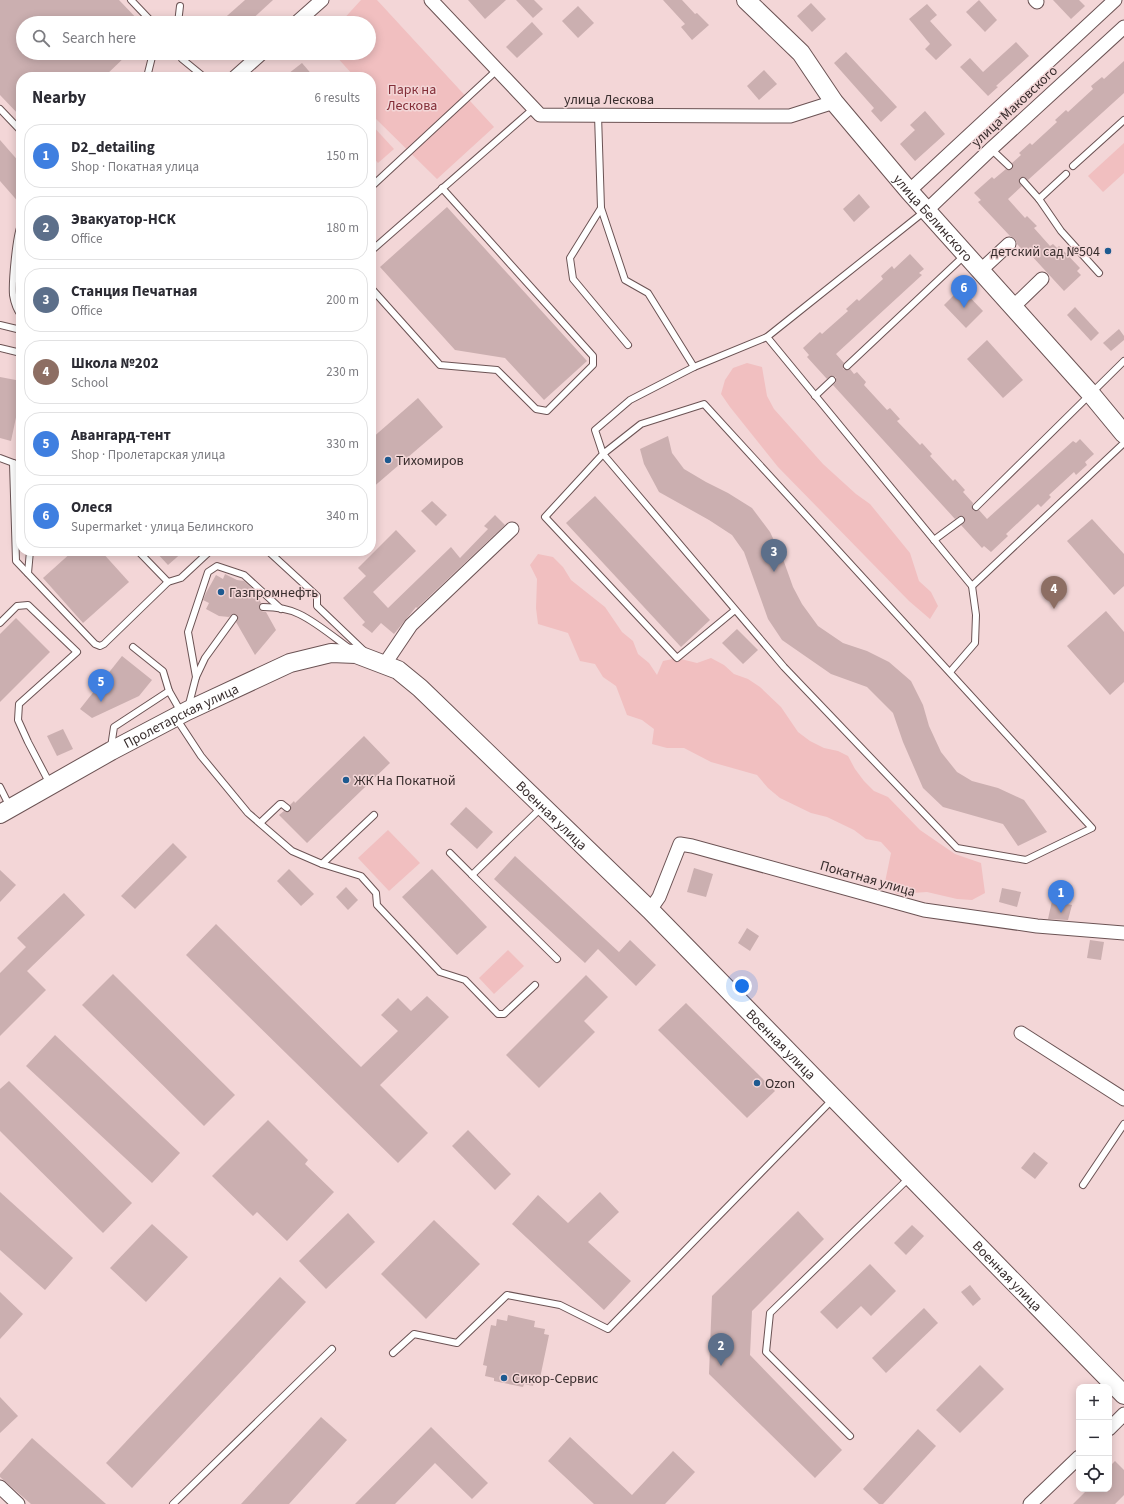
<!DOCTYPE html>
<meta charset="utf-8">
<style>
body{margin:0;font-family:"Source Sans 3",sans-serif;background:#f7f7f7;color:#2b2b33}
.controls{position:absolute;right:12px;bottom:12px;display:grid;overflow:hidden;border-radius:8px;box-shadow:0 2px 10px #0003}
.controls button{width:36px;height:36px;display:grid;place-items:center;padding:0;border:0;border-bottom:1px solid #e1e1e2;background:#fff;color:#2b2b33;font:20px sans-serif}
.you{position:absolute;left:742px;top:986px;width:14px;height:14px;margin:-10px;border:3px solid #fff;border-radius:50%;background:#1a73e8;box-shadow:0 0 0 6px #1a73e833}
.badge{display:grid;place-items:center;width:26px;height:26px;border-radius:50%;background:#1d5a90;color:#fff;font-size:13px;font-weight:700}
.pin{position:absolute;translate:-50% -33px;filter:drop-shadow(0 1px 2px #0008)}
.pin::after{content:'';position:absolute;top:21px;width:14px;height:12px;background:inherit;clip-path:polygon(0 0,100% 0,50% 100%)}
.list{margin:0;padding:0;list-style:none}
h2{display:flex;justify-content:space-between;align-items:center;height:52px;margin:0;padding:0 16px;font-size:17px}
h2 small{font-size:13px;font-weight:400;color:#7c7c81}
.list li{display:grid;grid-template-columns:26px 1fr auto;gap:12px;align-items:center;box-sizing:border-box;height:64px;margin:0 8px 8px;padding:0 8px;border:1px solid #e1e1e2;border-radius:16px}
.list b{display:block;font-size:15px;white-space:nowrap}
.list p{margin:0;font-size:13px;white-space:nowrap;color:#7c7c81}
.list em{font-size:13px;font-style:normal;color:#7c7c81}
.icon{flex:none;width:22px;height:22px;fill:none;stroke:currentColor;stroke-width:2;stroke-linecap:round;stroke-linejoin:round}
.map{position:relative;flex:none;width:1124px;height:1504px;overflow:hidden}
.search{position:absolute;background:#fff;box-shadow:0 2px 10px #0003;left:16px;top:16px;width:360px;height:44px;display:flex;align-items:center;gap:10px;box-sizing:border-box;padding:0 14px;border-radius:22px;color:#7c7c81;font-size:15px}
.panel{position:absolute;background:#fff;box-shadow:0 2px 10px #0003;left:16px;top:72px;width:360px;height:484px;border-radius:16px}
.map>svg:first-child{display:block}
.green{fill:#f1bfc0}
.building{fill:#cbafb0}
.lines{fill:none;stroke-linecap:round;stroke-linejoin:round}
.lane-casing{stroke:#6b5354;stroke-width:8}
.street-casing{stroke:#6b5354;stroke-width:15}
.secondary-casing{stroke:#6b5354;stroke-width:20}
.lane{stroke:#fff;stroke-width:6}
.street{stroke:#fff;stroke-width:13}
.secondary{stroke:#fff;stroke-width:18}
.poi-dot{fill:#1d5a90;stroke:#f3d6d7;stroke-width:1.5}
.labels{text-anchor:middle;stroke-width:3;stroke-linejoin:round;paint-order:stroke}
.park-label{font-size:14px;fill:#832d37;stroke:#f3d6d7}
.street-label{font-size:14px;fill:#382d2d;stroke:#f3d6d7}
.poi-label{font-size:14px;fill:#382d2d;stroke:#f3d6d7;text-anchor:start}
</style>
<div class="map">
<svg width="1124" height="1504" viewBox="0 0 1124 1504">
<rect width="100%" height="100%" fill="#f3d6d7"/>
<g class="green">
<polygon points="361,0 377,0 494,127 437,179 371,114 371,77 355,77 333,53 369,53 369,23 340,23"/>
<polygon points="371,124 394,149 378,163 371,155"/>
<polygon points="1124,143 1124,173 1103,192 1088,176"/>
<polygon points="747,363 762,367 767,396 774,409 823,464 856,494 870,504 910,553 919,581 931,592 938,606 930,619 909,601 778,467 730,407 721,394 725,380 733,368"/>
<polygon points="538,554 553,557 563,567 571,580 605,607 622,632 633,641 638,654 649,663 657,675 663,661 677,658 697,663 711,658 724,665 734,674 748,679 760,687 781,707 798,732 810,741 824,748 838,751 848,756 855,769 864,781 874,791 888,797 920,830 955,854 981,863 985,893 972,900 957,899 927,892 897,894 885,882 891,853 881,842 866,839 854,830 827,817 811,813 780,798 768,788 757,775 711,762 684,748 667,748 652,744 654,729 642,720 627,715 616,686 603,677 595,664 580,661 568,633 538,624 536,608 537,579 530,565"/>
<polygon points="388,830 420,863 389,891 358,858"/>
<polygon points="508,950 524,966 494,994 479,978"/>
</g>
<g class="building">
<polygon points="0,0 119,0 141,23 23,23 23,53 129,53 104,77 21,77 21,117 0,95"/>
<polygon points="245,0 273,0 248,23 219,23"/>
<polygon points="468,0 506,0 485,19"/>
<polygon points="516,0 534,0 543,9 533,18"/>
<polygon points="663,0 682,0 695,14 697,13 709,25 692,40 681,27 685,24"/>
<polygon points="979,0 997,20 985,32 966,12"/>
<polygon points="1053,0 1079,0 1085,6 1071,19"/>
<polygon points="811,3 826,19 812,32 797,16"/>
<polygon points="927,4 937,15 930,21 952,45 936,60 925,49 930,44 909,19"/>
<polygon points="578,6 594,23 578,38 562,21"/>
<polygon points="532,22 543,34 517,58 506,47"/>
<polygon points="1016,42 1029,56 996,86 998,87 988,96 960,67 970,58 983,72"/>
<polygon points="846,52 897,107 881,122 871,111 874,108 834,63"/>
<polygon points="1124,61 1124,93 1028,180 1024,177 1020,178 1019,182 1022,186 1008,199 1025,218 1027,216 1037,226 1034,228 1050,246 1053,244 1057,248 1059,246 1080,268 1077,271 1081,275 1064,291 1030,254 1028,256 1017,244 1015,239 1010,236 978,202 981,200 974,193 992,177 994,179 1006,169 1008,170 1012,169 1013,167 1012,163 1021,155 1019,153 1030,143 1032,145 1057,122 1055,120 1066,110 1068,112 1093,89 1091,86 1102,77 1104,79"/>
<polygon points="302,63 314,77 284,77"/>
<polygon points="764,70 777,84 759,100 747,86"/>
<polygon points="925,111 945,134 915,161 900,144 915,130 910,125"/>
<polygon points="0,140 21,164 21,205 0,181"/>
<polygon points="859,194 870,207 854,222 843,209"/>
<polygon points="447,207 587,361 544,400 505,358 455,350 380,267"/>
<polygon points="910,254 924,269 919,273 922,275 836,354 844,363 843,365 843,369 846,370 850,369 854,374 857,372 866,382 864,385 887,410 890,408 900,419 897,421 920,445 922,443 932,454 930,456 953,481 955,479 965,490 963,492 973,503 972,506 973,510 975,511 979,510 987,519 1073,441 1076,443 1080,439 1094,454 1085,462 1087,465 1076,475 1074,472 1049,495 1051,497 1041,507 1038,504 1006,534 1008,536 991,552 984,546 982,548 961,525 965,521 964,517 960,516 955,519 833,385 836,382 836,377 831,376 827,379 807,357 809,355 803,348 820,332 822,334 848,311 846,309 857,299 859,301 883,279 881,276 892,266 894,269"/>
<polygon points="961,288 983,311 966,328 944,305"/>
<polygon points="1075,307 1099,333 1091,341 1067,315"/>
<polygon points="1119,329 1124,336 1124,340 1111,351 1103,343"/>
<polygon points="987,340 1023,380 1003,398 967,359"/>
<polygon points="0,377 21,381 21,394 11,441 0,438"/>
<polygon points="418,398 443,427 371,489 371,439"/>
<polygon points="668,436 672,453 684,469 706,482 728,493 752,508 770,532 783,559 793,587 802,604 818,626 843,643 867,651 889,662 911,681 923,705 929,726 941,752 957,772 972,781 998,788 1024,800 1047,832 1018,846 1003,824 943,807 923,788 903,742 893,713 867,687 831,674 782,640 768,619 744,552 732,535 709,520 659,492 644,464 640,449"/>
<polygon points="595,496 710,620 681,647 566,523"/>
<polygon points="432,501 447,515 436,526 421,511"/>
<polygon points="495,515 505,525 417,608 416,607 394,634 381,623 372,633 362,625 365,622 343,598 366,576 358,568 396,530 416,551 373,592 388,608 451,547 460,558 488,529 484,526"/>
<polygon points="1092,519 1124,554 1124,586 1114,595 1067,541"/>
<polygon points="73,551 101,551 129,582 83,623 43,578"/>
<polygon points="155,551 184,551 168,565"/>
<polygon points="225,574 237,580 244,581 256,592 261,603 259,605 259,609 261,611 266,612 276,630 255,655 236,622 238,618 237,615 233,614 229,617 219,616 206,609 209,603 203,600 206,593 216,575 223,579"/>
<polygon points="1106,611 1124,632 1124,682 1110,695 1067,646"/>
<polygon points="16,618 50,652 0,702 0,634"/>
<polygon points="737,629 758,650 743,664 722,643"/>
<polygon points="122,656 152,680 139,696 92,718 80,709"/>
<polygon points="63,729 73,749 57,756 47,736"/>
<polygon points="364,736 390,763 307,843 279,815 284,811 287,812 290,811 291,808 290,805 294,801 295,803"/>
<polygon points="466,807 493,832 477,849 450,824"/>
<polygon points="173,843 187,857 135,909 121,896"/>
<polygon points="515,856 619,952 630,940 656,965 636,986 598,949 585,963 494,879"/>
<polygon points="694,868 713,874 706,897 687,892"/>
<polygon points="289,869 314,894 301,906 277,881"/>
<polygon points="432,869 487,927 457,955 402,897"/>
<polygon points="0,870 16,885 0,902"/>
<polygon points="346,887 358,900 348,910 336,897"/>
<polygon points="1002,888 1021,892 1017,907 999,902"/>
<polygon points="64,893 85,915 27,971 46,990 0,1036 0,973 26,947 17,938"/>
<polygon points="1052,901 1072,905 1068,920 1048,919"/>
<polygon points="216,924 361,1067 398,1031 381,1015 398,998 411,1011 427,996 449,1017 380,1085 428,1133 398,1163 186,955"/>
<polygon points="747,928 759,936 750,951 738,943"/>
<polygon points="1090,940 1104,942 1101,960 1087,958"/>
<polygon points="113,974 235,1095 204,1126 82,1005"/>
<polygon points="586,975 608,997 584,1021 595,1032 539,1088 506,1055"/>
<polygon points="686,1003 775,1091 747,1118 658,1030"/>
<polygon points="55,1035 180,1153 152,1183 26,1066"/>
<polygon points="9,1081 132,1203 103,1233 0,1131 0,1089"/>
<polygon points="268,1120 308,1160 305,1164 334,1192 287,1241 257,1212 253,1216 212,1176"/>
<polygon points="468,1130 511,1174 495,1190 452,1146"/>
<polygon points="1034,1152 1048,1163 1035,1179 1021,1168"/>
<polygon points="0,1192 73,1258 45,1290 0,1250"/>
<polygon points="600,1192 619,1212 588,1242 631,1281 604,1310 512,1224 538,1195 568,1223"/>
<polygon points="798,1211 824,1239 752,1311 750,1355 842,1450 815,1478 709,1374 712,1296"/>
<polygon points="348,1213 375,1242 326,1289 299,1261"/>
<polygon points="434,1220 480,1264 426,1319 381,1274"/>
<polygon points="152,1224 188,1257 146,1302 110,1268"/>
<polygon points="912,1225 924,1236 906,1255 894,1243"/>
<polygon points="870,1264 896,1291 871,1316 861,1306 837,1329 820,1312"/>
<polygon points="280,1277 306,1302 132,1488 106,1463"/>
<polygon points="970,1285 981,1299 973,1306 961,1292"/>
<polygon points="0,1292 23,1314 0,1339"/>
<polygon points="924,1308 938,1323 886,1373 872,1358"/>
<polygon points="508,1315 535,1321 534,1327 545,1329 544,1334 549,1335 540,1378 535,1377 533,1386 524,1384 523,1387 494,1381 494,1378 485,1376 487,1366 483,1365 491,1325 496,1326 497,1319 507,1321"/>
<polygon points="980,1365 1004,1389 960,1433 936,1410"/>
<polygon points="0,1397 18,1416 0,1433"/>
<polygon points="321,1417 347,1440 289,1504 241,1504"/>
<polygon points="431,1427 488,1483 472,1499 435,1463 395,1504 355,1504"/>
<polygon points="918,1429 936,1446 883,1504 879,1504 863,1489"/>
<polygon points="570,1437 632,1495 673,1451 695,1472 665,1504 594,1504 548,1461"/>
<polygon points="32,1438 106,1504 31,1504 0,1477 0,1474"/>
<polygon points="1115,1461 1124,1470 1124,1495 1115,1504 1073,1504 1088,1489 1109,1489 1109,1467"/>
</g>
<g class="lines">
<defs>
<g id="lane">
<polyline points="131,0 151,21 151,23"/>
<polyline points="178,23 180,6"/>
<polyline points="180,53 182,59 204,77"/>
<polyline points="147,77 153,53"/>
<polyline points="0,109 21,131"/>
<polyline points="598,115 601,208 570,258 573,279 628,345"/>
<polyline points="991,149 1009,166"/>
<polyline points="1073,166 1124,120"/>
<polyline points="1066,174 1039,199 1061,231 1099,273"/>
<polyline points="1023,181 1039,199"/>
<polyline points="371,187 497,70"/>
<polyline points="601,208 625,280 648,293 694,367"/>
<path d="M 21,225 C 16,237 12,282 13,295 C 14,301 17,310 21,315"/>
<polyline points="371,251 533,109"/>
<polyline points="371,288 440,365 497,370 536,409 547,411 593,365 593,356 442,188"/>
<polyline points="0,325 21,330"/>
<polyline points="767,337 972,586 1124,443"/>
<polyline points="0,348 21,353"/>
<polyline points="847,366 965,255"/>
<polyline points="815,396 832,380"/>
<polyline points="0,458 16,464 21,465"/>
<polyline points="13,463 16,561 95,644 100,646 104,644 168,582 181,578 210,551"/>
<polyline points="976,507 1124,361"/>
<polyline points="934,540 961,520"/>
<polyline points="138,551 168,582"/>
<polyline points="268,551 317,596 317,606 363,650"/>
<polyline points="28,573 30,551"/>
<path d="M 263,607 C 274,607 289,609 299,614 C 316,622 335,638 350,649"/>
<polyline points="735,610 677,658 545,517 603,454 641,424 704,404 1092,828 1026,860 957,848 784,667 603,454 595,430 630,400 694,367 767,337 925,211"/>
<polyline points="0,623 17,606 28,605 77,652 19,704 18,720 28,742 50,784"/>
<polyline points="133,647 163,671 169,691"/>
<polyline points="950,672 975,643 976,615 972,586"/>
<polyline points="196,677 188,632 208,572 217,566 244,575 281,609"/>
<polyline points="188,708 196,677 205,658 234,618"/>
<polyline points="176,718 201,756 248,813 292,851 322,864 361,876 376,893 377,905 440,972 465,980 498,1014 504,1014 535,985"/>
<polyline points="111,747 114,727 169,691 181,712"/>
<polyline points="0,787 10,807"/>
<polyline points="260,823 280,804 282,804 287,808"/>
<polyline points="450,853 472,875 541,808"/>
<polyline points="322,864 374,815"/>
<polyline points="472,875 557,959"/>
<polyline points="1083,1185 1124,1124"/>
<polyline points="393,1353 414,1334 457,1343 507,1295 560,1305 608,1329 833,1099"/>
<polyline points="850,1436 766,1352 770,1313 909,1178"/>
<polyline points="173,1504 332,1349"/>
</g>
<g id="street">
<polyline points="431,0 540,115 790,116 834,102"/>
<polyline points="1035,0 1037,2"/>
<polyline points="296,23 322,0"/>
<polyline points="235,77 262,53"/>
<polyline points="909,191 1115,0"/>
<polyline points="927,210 991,149 1124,27"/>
<polyline points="981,270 1009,244"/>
<polyline points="1014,306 1042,279"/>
<polyline points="384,665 411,625 512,529"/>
<polyline points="650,910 659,897 680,844 692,846 924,910 1037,926 1124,933"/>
<polyline points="1021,1033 1124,1099"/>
<polyline points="1109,1429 1124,1414"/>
<polyline points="0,1487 18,1504"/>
<polyline points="1030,1504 1079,1457"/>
</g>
<g id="secondary">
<path id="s1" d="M 746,0 L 801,53 L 834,102 L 909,191 L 1091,394 L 1124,434"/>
<path id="s2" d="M 0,814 L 111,751 L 187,711 L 290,663 L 331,653 L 356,654 L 398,670 L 420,688 L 650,910 L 1124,1395"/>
</g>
</defs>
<use href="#lane" class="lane-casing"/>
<use href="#street" class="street-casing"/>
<use href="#secondary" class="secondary-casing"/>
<use href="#lane" class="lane"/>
<use href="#street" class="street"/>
<use href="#secondary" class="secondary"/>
</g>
<g class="poi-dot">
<circle cx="1108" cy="251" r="4"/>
<circle cx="388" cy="460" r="4"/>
<circle cx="221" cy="592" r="4"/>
<circle cx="346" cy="780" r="4"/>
<circle cx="757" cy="1083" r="4"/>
<circle cx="504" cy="1378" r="4"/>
</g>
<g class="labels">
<g class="park-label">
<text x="412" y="94">Парк на<tspan x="412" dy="16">Лескова</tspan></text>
</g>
<g class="street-label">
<text x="609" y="104">улица Лескова</text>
<text transform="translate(1014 106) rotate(-43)" y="5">улица Маковского</text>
<text dy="5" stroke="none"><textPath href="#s1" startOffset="288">улица Белинского</textPath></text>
<text dy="5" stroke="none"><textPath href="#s2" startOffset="206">Пролетарская улица</textPath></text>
<text dy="5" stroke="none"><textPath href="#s2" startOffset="651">Военная улица</textPath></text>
<text transform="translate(868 878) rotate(16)" y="5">Покатная улица</text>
<text dy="5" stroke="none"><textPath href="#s2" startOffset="975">Военная улица</textPath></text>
<text dy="5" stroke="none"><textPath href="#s2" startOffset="1299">Военная улица</textPath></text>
</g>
<g class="poi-label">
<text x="1100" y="256" text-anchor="end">детский сад №504</text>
<text x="396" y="465">Тихомиров</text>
<text x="229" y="597">Газпромнефть</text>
<text x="354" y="785">ЖК На Покатной</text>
<text x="765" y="1088">Ozon</text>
<text x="512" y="1383">Сикор-Сервис</text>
</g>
</g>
</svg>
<div class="controls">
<button>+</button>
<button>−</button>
<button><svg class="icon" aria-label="locate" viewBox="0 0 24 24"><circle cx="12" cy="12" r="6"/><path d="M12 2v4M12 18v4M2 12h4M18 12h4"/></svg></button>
</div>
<div class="you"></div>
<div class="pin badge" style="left:1061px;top:913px;background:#3f7fe0">1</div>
<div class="pin badge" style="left:721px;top:1366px;background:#5c6f8a">2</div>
<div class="pin badge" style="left:774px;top:572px;background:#5c6f8a">3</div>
<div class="pin badge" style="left:1054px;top:609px;background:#8d6e63">4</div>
<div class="pin badge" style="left:101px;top:702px;background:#3f7fe0">5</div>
<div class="pin badge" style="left:964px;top:308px;background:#3f7fe0">6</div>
<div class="search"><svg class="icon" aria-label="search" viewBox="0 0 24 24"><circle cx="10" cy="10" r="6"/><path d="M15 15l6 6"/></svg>Search here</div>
<section class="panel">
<h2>Nearby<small>6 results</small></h2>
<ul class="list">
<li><span class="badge" style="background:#3f7fe0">1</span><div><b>D2_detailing</b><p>Shop · Покатная улица</p></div><em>150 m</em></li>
<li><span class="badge" style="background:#5c6f8a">2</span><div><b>Эвакуатор-НСК</b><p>Office</p></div><em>180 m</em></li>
<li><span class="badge" style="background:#5c6f8a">3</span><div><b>Станция Печатная</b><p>Office</p></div><em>200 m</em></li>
<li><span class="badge" style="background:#8d6e63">4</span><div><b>Школа №202</b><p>School</p></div><em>230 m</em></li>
<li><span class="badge" style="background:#3f7fe0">5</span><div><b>Авангард-тент</b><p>Shop · Пролетарская улица</p></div><em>330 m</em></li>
<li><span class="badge" style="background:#3f7fe0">6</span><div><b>Олеся</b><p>Supermarket · улица Белинского</p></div><em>340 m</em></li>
</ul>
</section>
</div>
